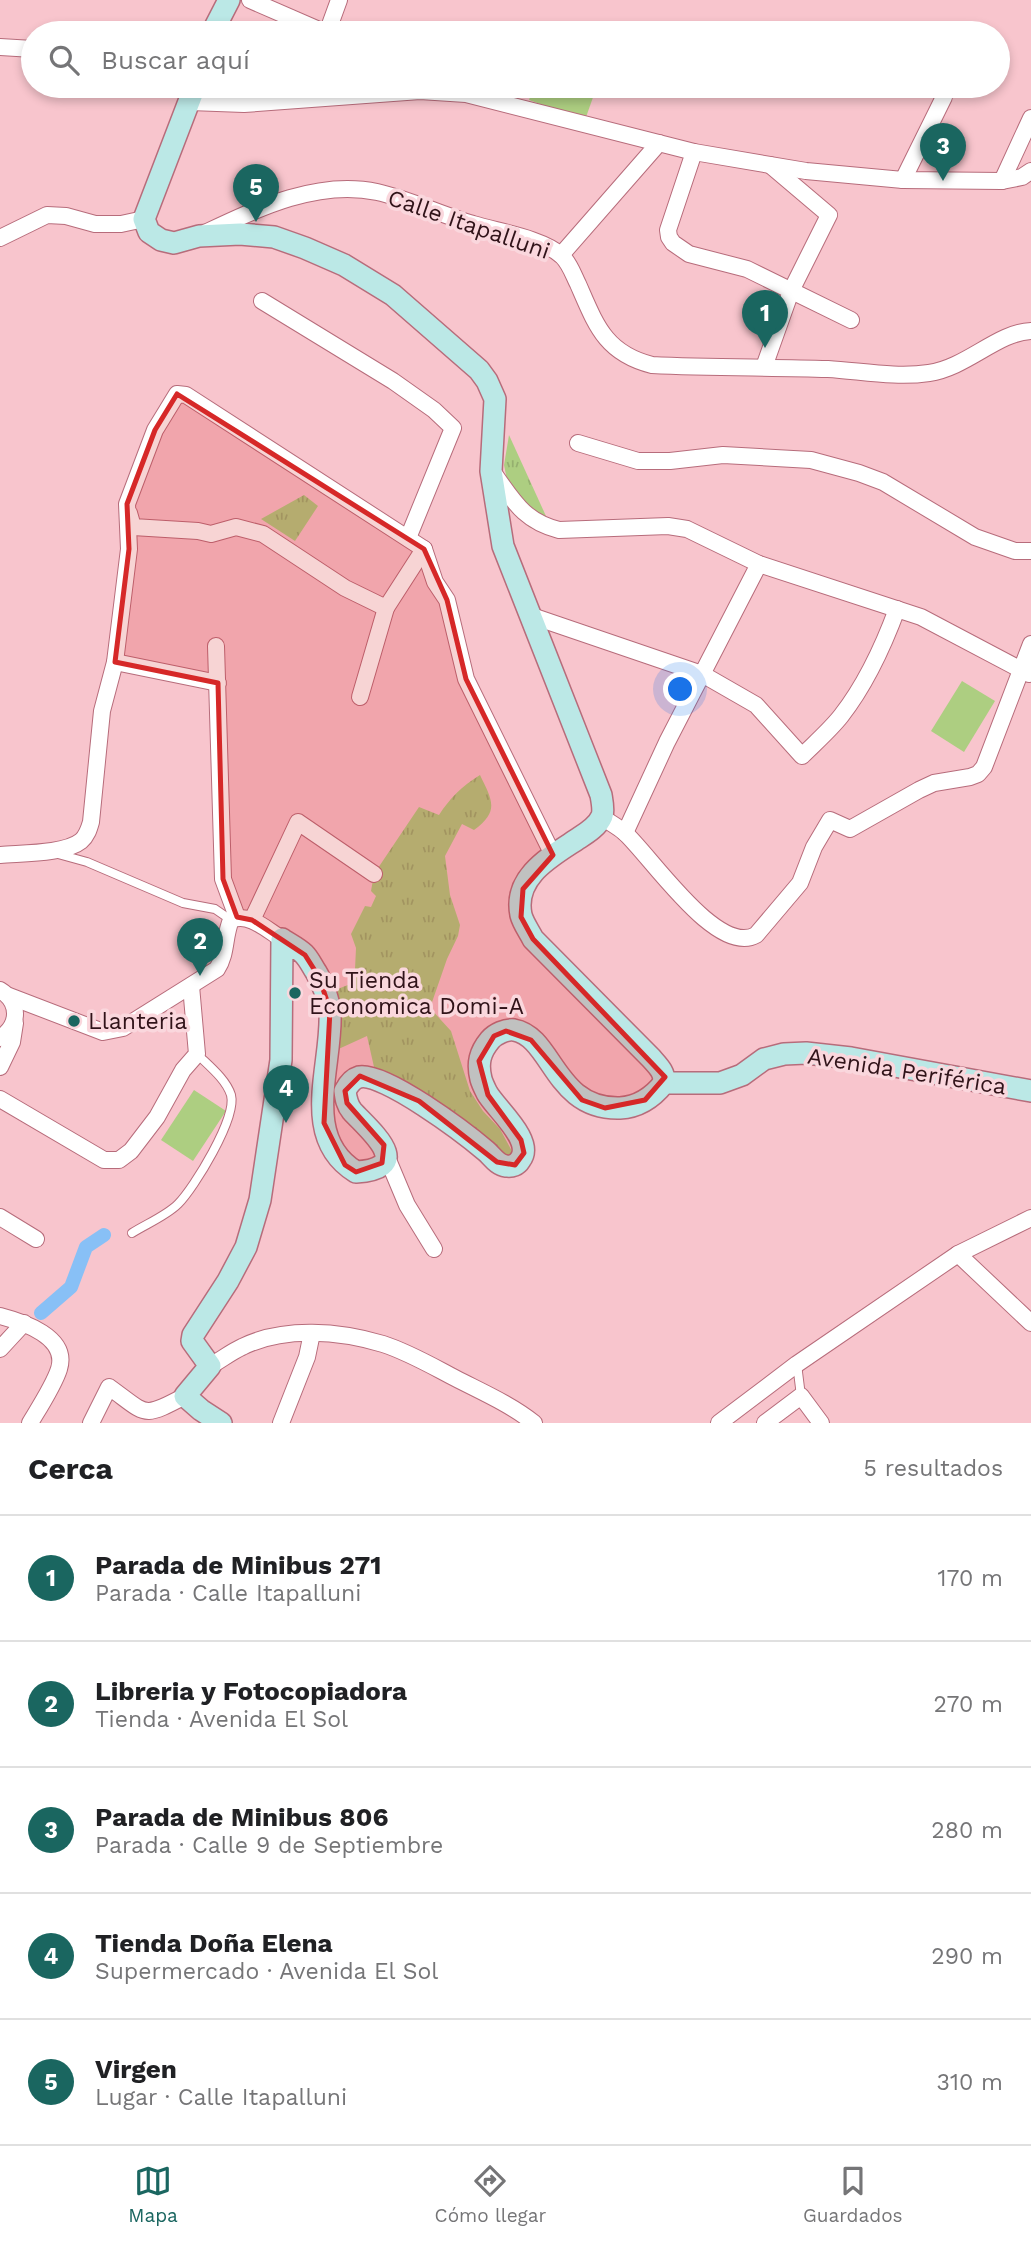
<!DOCTYPE html>
<html lang="es">
<meta charset="utf-8">
<style>
body{margin:0;font-family:"Work Sans",sans-serif;background:#f6f6f6;color:#202124}
.you{position:absolute;left:681px;top:690px;width:24px;height:24px;margin:-18px;border:5px solid #fff;border-radius:50%;background:#1a73e8;box-shadow:0 0 0 10px #1a73e833}
.badge{display:grid;place-items:center;width:46px;height:46px;border-radius:50%;background:#1a6660;color:#fff;font-size:23px;font-weight:700}
.pin{position:absolute;translate:-50% -58px;filter:drop-shadow(0 2px 4px #0008)}
.pin::after{content:'';position:absolute;top:37px;width:24px;height:21px;background:inherit;clip-path:polygon(0 0,100% 0,50% 100%)}
.list{margin:0;padding:0;list-style:none}
h2{display:flex;justify-content:space-between;align-items:center;height:91px;margin:0;padding:0 28px;font-size:30px}
h2 small{font-size:23px;font-weight:400;color:#757577}
.list li{display:grid;grid-template-columns:46px 1fr auto;gap:21px;align-items:center;box-sizing:border-box;height:126px;padding:0 28px;border-top:2px solid #e0e0e0}
.list b{display:block;font-size:26px;white-space:nowrap}
.list p{margin:0;font-size:23px;white-space:nowrap;color:#757577}
.list em{font-size:23px;font-style:normal;color:#757577}
.icon{flex:none;width:38px;height:38px;fill:none;stroke:currentColor;stroke-width:2;stroke-linecap:round;stroke-linejoin:round}
.map{position:relative;flex:none;width:1031px;height:1423px;overflow:hidden}
.search{position:absolute;background:#fff;box-shadow:0 4px 10px #0003;left:21px;right:21px;top:21px;height:77px;display:flex;align-items:center;gap:18px;box-sizing:border-box;padding:0 24px;border-radius:38px;color:#757577;font-size:26px}
.sheet{height:721px;background:#fff}
nav{display:flex;justify-content:space-around;align-items:center;box-sizing:border-box;height:98px;border-top:2px solid #e0e0e0;background:#fff;font-size:19px;color:#757577}
nav a{display:grid;justify-items:center;gap:4px}
nav .on{color:#1a6660}
.map>svg:first-child{display:block}
.built{fill:#f9b1bd}
.grass{fill:url(#grass-tufts)}
.pitch{fill:#adce81}
.lines{fill:none;stroke-linecap:round;stroke-linejoin:round}
.canal{stroke:#88c0f6;stroke-width:14}
.lane-casing{stroke:#b76c7b;stroke-width:10}
.street-casing{stroke:#b76c7b;stroke-width:18}
.secondary-casing{stroke:#b76c7b;stroke-width:24}
.lane{stroke:#fff;stroke-width:8}
.street{stroke:#fff;stroke-width:16}
.secondary{stroke:#bbe8e6;stroke-width:21}
.marked{fill:#d62828;fill-opacity:0.2;stroke:#d62828;stroke-width:5;stroke-linejoin:round}
.poi-dot{fill:#1a6660;stroke:#fad7dd;stroke-width:2.5}
.labels{text-anchor:middle;stroke-width:7;stroke-linejoin:round;paint-order:stroke}
.street-label{font-size:23px;fill:#301319;stroke:#fad7dd}
.poi-label{font-size:23px;fill:#301319;stroke:#fad7dd;text-anchor:start}
</style>
<div class="map">
<svg width="1031" height="1423" viewBox="0 0 1031 1423">
<defs>
<pattern id="grass-tufts" width="24" height="20" patternUnits="userSpaceOnUse" patternTransform="scale(1.75)"><rect width="24" height="20" fill="#adce81"/><path d="M3 7l-1-3M5 7V3M7 7l1-3M15 17l-1-3M17 17v-4M19 17l1-3" fill="none" stroke="#95b06f"/></pattern>
</defs>
<rect width="100%" height="100%" fill="#f8c5cd"/>
<rect class="built" x="60" y="86" width="25" height="9"/>
<g class="grass">
<polygon points="509,435 556,538 529,527 511,500 504,465"/>
<polygon points="304,495 318,506 295,541 261,519"/>
<path d="M 480,775 C 492,800 500,811 474,830 L 462,824 L 445,856 L 450,895 L 460,925 L 458,936 L 447,959 L 430,1008 L 451,1031 L 470,1091 L 483,1111 L 500,1129 L 514,1155 L 511,1160 L 411,1089 L 374,1067 L 367,1036 L 332,1052 L 330,992 L 353,983 L 351,973 L 355,969 L 356,948 L 351,934 L 365,906 L 371,907 L 376,896 L 371,891 L 374,874 L 419,807 L 439,815 C 450,798 462,786 480,775 Z"/>
</g>
<g class="pitch">
<polygon points="534,86 597,86 585,120 529,100"/>
<polygon points="962,681 995,701 964,752 931,731"/>
<polygon points="194,1090 226,1111 193,1161 161,1140"/>
</g>
<g class="lines">
<polyline class="canal" points="41,1313 71,1287 86,1247 104,1235"/>
<defs>
<g id="lane">
<polyline points="58,854 87,862 183,903 215,909 231,920"/>
<path d="M 132,1233 C 146,1224 166,1216 178,1204 C 194,1188 237,1118 231,1095 C 226,1079 208,1065 197,1054"/>
<polyline points="797,1364 801,1396"/>
</g>
<g id="street">
<polyline points="250,0 326,33"/>
<polyline points="327,33 339,0"/>
<polyline points="0,47 33,49"/>
<polyline points="190,102 244,104 420,91 466,94 694,152 806,171 903,180 1002,181 1022,177 1031,171"/>
<polyline points="694,152 668,230 669,237 673,243 689,254 747,269 851,320"/>
<polyline points="903,180 944,97"/>
<polyline points="1002,181 1031,118"/>
<path d="M 205,233 C 256,209 318,179 377,192 C 409,199 441,215 473,224 C 499,232 542,238 562,256 C 570,264 573,274 578,284 C 596,325 605,353 652,365 C 711,368 769,367 828,369 C 861,371 896,378 929,373 C 966,368 998,332 1031,331"/>
<polyline points="0,238 47,215 66,216 95,224 121,224 144,219"/>
<polyline points="561,255 659,143"/>
<polyline points="262,301 393,381 434,410 453,428 408,538"/>
<polyline points="764,367 791,291 829,215 770,165"/>
<polyline points="578,443 638,461 670,461 723,455 811,460 859,473 883,482 975,537 1015,551 1031,551"/>
<path d="M 492,471 C 513,500 523,521 559,530 L 668,526 L 687,529 L 759,564 L 921,617 L 1029,674"/>
<polyline points="129,513 133,527 198,531 211,534 236,527 263,534 345,588 386,608"/>
<path d="M 532,616 L 702,674 L 756,705 L 802,756 C 815,743 830,730 841,716 C 866,684 883,647 897,609"/>
<polyline points="216,646 223,879 237,917"/>
<polyline points="115,662 218,683"/>
<polyline points="360,697 386,608 424,549"/>
<path d="M 602,817 C 609,822 618,827 624,832 C 650,855 717,957 756,935 L 800,883 L 814,847 L 830,820 L 850,829 L 919,790 L 934,783 L 970,777 L 978,774 L 984,767 L 1031,644"/>
<polyline points="625,833 667,742 759,564"/>
<path d="M 0,855 C 21,853 65,854 81,841 C 87,836 89,829 91,822 L 102,711 L 115,662 L 129,549 L 127,504 L 155,430 L 177,394 L 186,395 L 424,549 L 435,582 L 447,600 L 466,679 L 553,855"/>
<polyline points="252,920 298,822 374,874"/>
<path d="M 0,990 C 20,1002 20,1025 0,1038"/>
<path d="M 9,996 L 103,1032 L 123,1028 L 217,969 C 227,954 224,936 231,920 C 249,912 267,930 282,939"/>
<polyline points="0,1067 12,1042 15,1023"/>
<polyline points="0,1099 104,1160 119,1160 131,1151 157,1117 183,1070 197,1054 191,986"/>
<polyline points="386,1155 407,1205 434,1249"/>
<polyline points="0,1217 36,1239"/>
<polyline points="958,1254 1031,1323"/>
<path d="M 0,1316 C 23,1322 69,1337 59,1369 C 54,1385 39,1408 30,1423"/>
<polyline points="0,1349 24,1323"/>
<path d="M 210,1366 C 221,1360 231,1352 242,1347 C 284,1326 340,1331 383,1344 C 408,1352 432,1366 455,1378 C 482,1392 510,1404 534,1423"/>
<path d="M 91,1423 L 109,1387 C 148,1415 141,1419 185,1396"/>
<polyline points="281,1423 307,1357 312,1333"/>
<polyline points="719,1423 797,1364 958,1254 1031,1218"/>
<polyline points="765,1423 801,1396 821,1423"/>
</g>
<g id="secondary">
<polyline points="212,33 229,0"/>
<path d="M 195,86 L 144,219 L 149,232 L 161,240 L 174,243 L 199,236 L 240,234 L 274,237 L 305,248 L 344,265 L 393,295 L 479,370 L 487,381 L 495,399 L 491,471 L 503,546 L 601,795 C 602,801 604,810 602,816 C 598,826 587,833 579,838 C 552,856 513,876 521,915 C 523,923 529,931 533,939 L 651,1058 C 658,1066 665,1072 664,1083"/>
<polyline points="664,1083 720,1083 742,1075 764,1059 784,1054 806,1053 851,1058 1031,1091"/>
<path d="M 221,1423 L 201,1410 L 185,1396 L 210,1366 L 192,1341 L 193,1335 L 228,1281 L 246,1247 L 260,1200 L 281,1060 L 282,939 C 289,944 298,948 304,954 C 309,959 312,966 316,972 C 322,982 329,1000 330,1012 C 333,1064 299,1137 356,1172 C 417,1168 369,1130 352,1111 C 347,1105 346,1099 345,1091 C 348,1085 352,1079 359,1077 C 383,1071 466,1134 486,1151 C 492,1156 497,1165 506,1166 C 512,1167 517,1165 520,1160 C 535,1141 496,1109 487,1093 C 485,1089 482,1083 481,1079 C 477,1063 480,1052 490,1040 C 495,1034 506,1029 514,1030 C 553,1037 554,1110 620,1108 C 638,1107 653,1097 664,1083"/>
</g>
</defs>
<use href="#lane" class="lane-casing"/>
<use href="#street" class="street-casing"/>
<use href="#secondary" class="secondary-casing"/>
<use href="#lane" class="lane"/>
<use href="#street" class="street"/>
<use href="#secondary" class="secondary"/>
</g>
<path class="marked" d="M 177,394 L 424,549 L 447,600 L 466,679 L 553,855 L 523,889 L 521,917 L 533,939 L 665,1077 L 645,1100 L 605,1108 L 582,1100 L 531,1040 L 506,1031 L 494,1036 L 479,1061 L 488,1095 L 521,1140 L 524,1153 L 515,1165 L 497,1162 L 419,1101 L 360,1076 L 345,1091 L 347,1103 L 384,1145 L 382,1163 L 356,1172 L 345,1165 L 324,1123 L 330,1010 L 319,977 L 305,955 L 252,920 L 237,917 L 223,879 L 218,683 L 115,662 L 129,549 L 127,504 L 155,430 Z"/>
<g class="poi-dot">
<circle cx="295" cy="993" r="7"/>
<circle cx="74" cy="1021" r="7"/>
</g>
<g class="labels">
<g class="street-label">
<text transform="translate(469 224) rotate(19)" y="8">Calle Itapalluni</text>
<text transform="translate(907 1071) rotate(9)" y="8">Avenida Periférica</text>
</g>
<g class="poi-label">
<text x="309" y="988">Su Tienda<tspan x="309" dy="26">Economica Domi-A</tspan></text>
<text x="88" y="1029">Llanteria</text>
</g>
</g>
</svg>
<div class="you"></div>
<div class="pin badge" style="left:765px;top:348px">1</div>
<div class="pin badge" style="left:200px;top:976px">2</div>
<div class="pin badge" style="left:943px;top:181px">3</div>
<div class="pin badge" style="left:286px;top:1123px">4</div>
<div class="pin badge" style="left:256px;top:222px">5</div>
<div class="search"><svg class="icon" aria-label="search" viewBox="0 0 24 24"><circle cx="10" cy="10" r="6"/><path d="M15 15l6 6"/></svg>Buscar aquí</div>
</div>
<section class="sheet">
<h2>Cerca<small>5 resultados</small></h2>
<ul class="list">
<li><span class="badge">1</span><div><b>Parada de Minibus 271</b><p>Parada · Calle Itapalluni</p></div><em>170 m</em></li>
<li><span class="badge">2</span><div><b>Libreria y Fotocopiadora</b><p>Tienda · Avenida El Sol</p></div><em>270 m</em></li>
<li><span class="badge">3</span><div><b>Parada de Minibus 806</b><p>Parada · Calle 9 de Septiembre</p></div><em>280 m</em></li>
<li><span class="badge">4</span><div><b>Tienda Doña Elena</b><p>Supermercado · Avenida El Sol</p></div><em>290 m</em></li>
<li><span class="badge">5</span><div><b>Virgen</b><p>Lugar · Calle Itapalluni</p></div><em>310 m</em></li>
</ul>
</section>
<nav>
<a class="on"><svg class="icon" aria-label="map" viewBox="0 0 24 24"><path d="M3 6l6-2 6 2 6-2v14l-6 2-6-2-6 2zM9 4v14M15 6v14"/></svg>Mapa</a>
<a><svg class="icon" aria-label="directions" viewBox="0 0 24 24"><path d="M12 3l9 9-9 9-9-9zM9 14v-3h6M13 9l2 2-2 2"/></svg>Cómo llegar</a>
<a><svg class="icon" aria-label="saved" viewBox="0 0 24 24"><path d="M7 4h10v16l-5-4-5 4z"/></svg>Guardados</a>
</nav>
